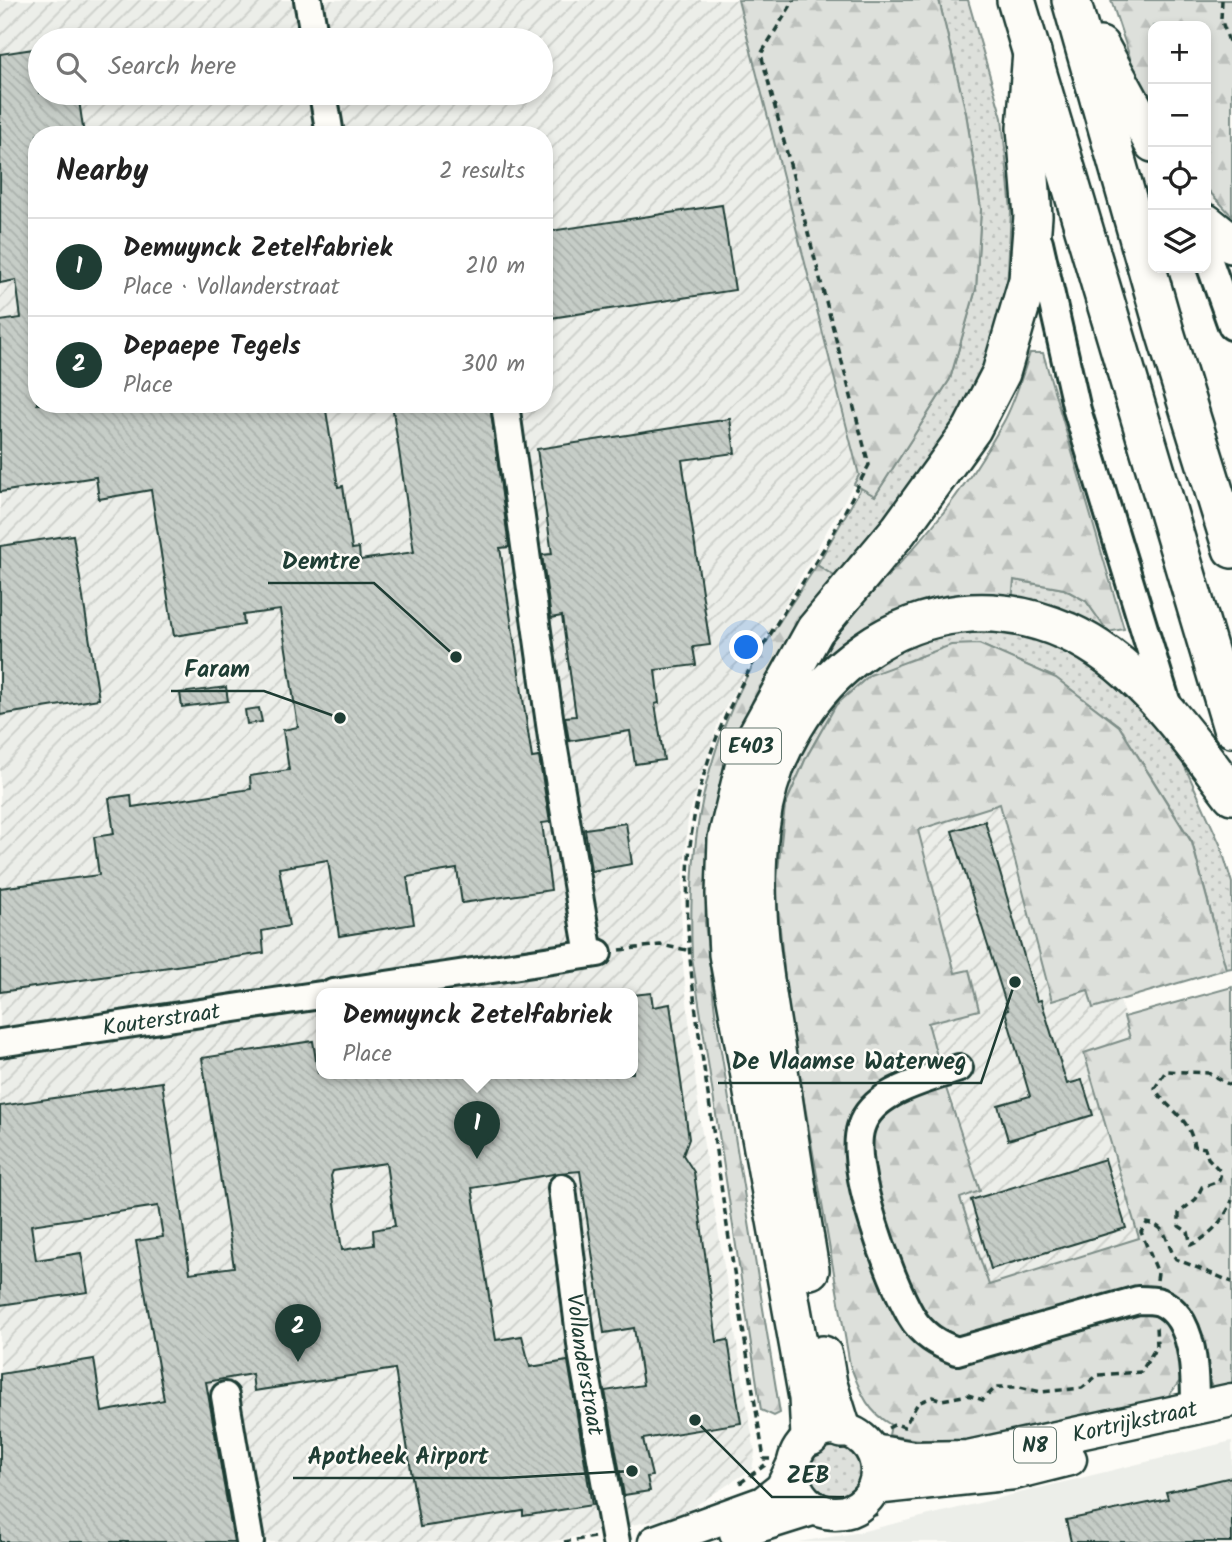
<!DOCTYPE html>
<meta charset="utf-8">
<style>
body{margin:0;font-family:Kalam,sans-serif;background:#f2f2f2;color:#222}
.controls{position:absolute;right:21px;top:21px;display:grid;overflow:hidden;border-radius:14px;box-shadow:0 4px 10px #0003}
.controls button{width:63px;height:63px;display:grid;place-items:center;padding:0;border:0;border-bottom:2px solid #e0e0e0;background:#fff;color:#222;font:35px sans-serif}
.you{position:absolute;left:747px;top:648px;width:24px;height:24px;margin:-18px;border:5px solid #fff;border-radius:50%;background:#1a73e8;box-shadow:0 0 0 10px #1a73e833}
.badge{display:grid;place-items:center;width:46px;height:46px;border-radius:50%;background:#1f3d34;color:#fff;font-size:23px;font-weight:700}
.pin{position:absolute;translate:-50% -58px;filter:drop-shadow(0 2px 4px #0008)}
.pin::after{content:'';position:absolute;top:37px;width:24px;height:21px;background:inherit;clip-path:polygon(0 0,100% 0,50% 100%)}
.popup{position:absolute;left:316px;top:988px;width:322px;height:91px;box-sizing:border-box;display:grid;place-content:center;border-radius:14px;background:#fff;filter:drop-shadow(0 2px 5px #0005);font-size:23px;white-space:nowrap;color:#767676}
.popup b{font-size:26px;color:#222}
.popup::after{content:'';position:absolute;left:50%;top:100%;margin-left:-14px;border:14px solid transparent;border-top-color:#fff}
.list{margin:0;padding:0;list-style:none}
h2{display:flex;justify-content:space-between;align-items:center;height:91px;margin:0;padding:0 28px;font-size:30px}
h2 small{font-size:23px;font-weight:400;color:#767676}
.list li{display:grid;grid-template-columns:46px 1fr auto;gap:21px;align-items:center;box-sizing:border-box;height:98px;padding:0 28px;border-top:2px solid #e0e0e0}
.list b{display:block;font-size:26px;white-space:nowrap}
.list p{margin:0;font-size:23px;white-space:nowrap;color:#767676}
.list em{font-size:23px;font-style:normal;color:#767676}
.icon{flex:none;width:38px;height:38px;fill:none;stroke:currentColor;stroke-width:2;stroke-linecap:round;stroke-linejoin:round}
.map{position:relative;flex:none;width:1232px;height:1542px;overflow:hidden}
.search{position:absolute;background:#fff;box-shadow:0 4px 10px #0003;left:28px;top:28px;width:525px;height:77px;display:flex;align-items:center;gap:18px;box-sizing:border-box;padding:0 24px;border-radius:38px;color:#767676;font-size:26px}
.panel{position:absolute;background:#fff;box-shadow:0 4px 10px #0003;left:28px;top:126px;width:525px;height:287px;border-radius:28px}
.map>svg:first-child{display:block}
.built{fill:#eceee9}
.industrial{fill:url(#industrial-furrows);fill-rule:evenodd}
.grass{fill:url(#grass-dots);stroke:#7e8e88;stroke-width:2}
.forest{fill:url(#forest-firs);stroke:#7e8e88;stroke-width:2}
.building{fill:url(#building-back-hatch);stroke:#1f3d34;stroke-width:2;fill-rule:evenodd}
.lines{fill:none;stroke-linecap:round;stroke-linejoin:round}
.minor-casing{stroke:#1f3d34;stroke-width:32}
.major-casing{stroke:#1f3d34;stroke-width:37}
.highway-casing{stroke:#1f3d34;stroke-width:42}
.path{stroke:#1f3d34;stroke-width:3.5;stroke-dasharray:7 5;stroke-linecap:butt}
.minor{stroke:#fdfcf7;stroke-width:26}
.major{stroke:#fdfcf7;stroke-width:32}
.highway{stroke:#fdfcf7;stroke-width:37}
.labels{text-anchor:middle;stroke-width:5;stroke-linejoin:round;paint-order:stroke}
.shield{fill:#fdfcf7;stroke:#62766e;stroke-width:2}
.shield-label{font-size:21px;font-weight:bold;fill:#1f3d34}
.street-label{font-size:23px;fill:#1f3d34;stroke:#fdfcf7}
.leader{fill:none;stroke:#1f3d34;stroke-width:2.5}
.callout-dot{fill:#1f3d34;stroke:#fdfcf7;stroke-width:2.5}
.callout-label{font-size:24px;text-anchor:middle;font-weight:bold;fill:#1f3d34;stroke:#fdfcf7;stroke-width:5;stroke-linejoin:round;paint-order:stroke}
</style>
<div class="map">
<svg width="1232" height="1542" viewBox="0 0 1232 1542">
<defs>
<pattern id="industrial-furrows" width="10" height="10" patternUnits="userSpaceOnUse" patternTransform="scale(1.75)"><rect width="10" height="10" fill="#eceee9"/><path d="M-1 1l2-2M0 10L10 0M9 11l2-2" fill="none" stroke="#cacdc8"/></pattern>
<pattern id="grass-dots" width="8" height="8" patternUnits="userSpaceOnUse" patternTransform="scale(1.75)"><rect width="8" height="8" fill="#dde0db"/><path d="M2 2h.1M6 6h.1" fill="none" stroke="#bdc1bd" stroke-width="1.8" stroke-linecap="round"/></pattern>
<pattern id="forest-firs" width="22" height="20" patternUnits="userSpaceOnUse" patternTransform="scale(1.75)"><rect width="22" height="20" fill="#dde0db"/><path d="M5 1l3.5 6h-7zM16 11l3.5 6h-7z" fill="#bdc1bd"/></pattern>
<pattern id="building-back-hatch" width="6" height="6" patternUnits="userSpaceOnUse" patternTransform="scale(1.75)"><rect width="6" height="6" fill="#c6cdc7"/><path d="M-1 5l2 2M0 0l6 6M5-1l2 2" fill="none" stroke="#aab1ac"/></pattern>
</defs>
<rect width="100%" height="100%" fill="#fdfcf7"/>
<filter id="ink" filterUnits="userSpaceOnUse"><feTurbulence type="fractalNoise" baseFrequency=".0143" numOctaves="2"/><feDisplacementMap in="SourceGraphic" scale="14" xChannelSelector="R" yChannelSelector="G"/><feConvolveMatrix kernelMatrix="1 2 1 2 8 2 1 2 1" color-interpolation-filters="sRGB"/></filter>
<g filter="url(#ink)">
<polygon class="built" points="1232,1441 1232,1542 798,1542 856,1533"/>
<g class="industrial">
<path d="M 0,0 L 738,0 L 859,475 L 720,717 L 688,818 L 681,906 L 683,965 L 700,1121 L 755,1453 L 752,1469 L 681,1515 L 549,1542 L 0,1542 ZM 40,40 L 541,40 L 541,93 L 40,93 ZM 37,135 L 544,135 L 544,404 L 37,404 ZM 321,993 L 633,993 L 633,1073 L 321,1073 Z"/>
<polygon points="999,804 1052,1000 1088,989 1094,1007 1120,1000 1130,1038 1085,1053 1139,1238 989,1285 960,1198 980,1191 928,1023 979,1010 955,974 917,830"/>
</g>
<g class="grass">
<polygon points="939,0 968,0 1002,118 1011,211 1007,291 994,340 971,396 895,508 837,578 817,565 861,488 875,496 950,379 976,289 981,209 966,113"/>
<polygon points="1014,580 1064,589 1086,601 1108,632 1101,638 1012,601"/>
<polygon points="996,629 1060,647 1105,678 1142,712 1181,758 1220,844 1232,883 1232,968 1226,969 1192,842 1119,726 1056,678 979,644 870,675 836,705 806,758 785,806 776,889 788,1009 814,1147 803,1141 769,931 768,849 802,733 868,661 951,630"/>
<circle cx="835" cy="1471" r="26"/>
</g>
<g class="forest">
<polygon points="738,0 939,0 966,113 981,209 976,289 950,379 875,496 854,484 859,475"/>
<polygon points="1111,0 1232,0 1232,216 1206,188 1206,26 1153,26 1153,116 1145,103"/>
<path d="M 1030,353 L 1043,353 L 1124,629 L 1108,632 L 1086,601 L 1064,589 L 1014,580 L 1012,601 C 976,601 937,602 902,615 C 842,639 811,680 781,735 C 774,749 765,763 760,778 C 749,808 748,846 747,878 C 744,964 766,1051 780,1135 L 768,1135 C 740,974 700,796 814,657 C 853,609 900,568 938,519 C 962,490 985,455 1003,423 C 1015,402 1022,376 1030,353 Z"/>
<path d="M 817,565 L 837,578 L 794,629 L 753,700 L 724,773 L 709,854 L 705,923 L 716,1020 L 780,1413 L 774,1416 L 761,1410 L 692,957 C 688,855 699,770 746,678 C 766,639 793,602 817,565 Z"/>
<path d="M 979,644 L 1056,678 L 1119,726 L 1192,843 L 1226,969 L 1093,1008 L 1088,990 L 1052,1001 L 1000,804 L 918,830 L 955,973 L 969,970 L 979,1010 L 928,1023 L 940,1067 L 895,1087 L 849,1150 L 936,1350 L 1142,1308 C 1176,1325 1179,1342 1182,1378 L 1167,1398 C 1083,1417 973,1455 889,1435 L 891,1425 C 866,1411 860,1390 850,1365 L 788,1009 L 776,889 L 785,806 L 806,758 L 836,705 L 870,675 L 951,645 Z"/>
<polygon points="1232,987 1232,1384 1213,1387 1205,1378 1165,1296 963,1345 925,1322 891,1242 869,1159 873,1131 880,1119 898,1102 945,1085 980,1191 960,1198 989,1285 1139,1238 1084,1053 1130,1038 1124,1017"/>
</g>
<g class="building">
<polygon points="40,48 40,93 78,93 84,135 37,135 37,404 325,404 338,487 343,486 352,549 359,548 360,560 414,552 392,404 490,404 509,547 500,548 532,758 539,757 550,822 542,823 551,890 462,903 457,869 407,877 414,924 339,936 328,860 279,868 289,926 262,931 264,953 0,992 0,888 99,875 94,837 114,834 109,798 131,795 132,807 251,789 250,776 289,770 283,730 298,727 280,610 243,615 244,625 174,636 151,490 99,499 96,477 0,492 0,321 21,318 16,280 0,283 0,54"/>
<polygon points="722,205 735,290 544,319 544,232"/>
<polygon points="730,419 735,453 682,460 710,645 693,647 696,665 655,670 659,703 655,704 664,760 635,764 630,731 569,741 565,717 576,716 562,616 551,618 542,555 552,554 537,449"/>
<polygon points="73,535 99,699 0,715 0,546"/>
<polygon points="226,687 228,701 182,707 180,693"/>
<polygon points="259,708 262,722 247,724 245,710"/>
<polygon points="985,821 1037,1001 1041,1000 1067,1084 1082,1080 1093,1115 1008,1140 998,1105 1030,1096 1005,1011 1008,1010 952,831"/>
<polygon points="626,823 632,864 591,871 585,829"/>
<path d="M 651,993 L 653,1007 L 670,1004 L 689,1139 L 683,1155 L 694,1172 L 717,1342 L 728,1340 L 741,1423 L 643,1439 L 652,1476 L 647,1477 L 650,1491 L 624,1495 L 605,1391 L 643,1385 L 634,1328 L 604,1333 L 580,1171 L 559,1173 L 472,1188 L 496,1340 L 522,1336 L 530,1367 L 568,1361 L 592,1505 L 523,1516 L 523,1511 L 420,1527 L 395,1369 L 254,1391 L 252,1374 L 206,1382 L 234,1542 L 0,1542 L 0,1374 L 94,1359 L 102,1412 L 164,1400 L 136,1241 L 163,1237 L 158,1206 L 31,1225 L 36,1260 L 81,1253 L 88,1292 L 0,1305 L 0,1106 L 162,1082 L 190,1273 L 234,1267 L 202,1058 L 313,1041 L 318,1073 L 633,1073 L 633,995 ZM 386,1163 L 395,1226 L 373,1230 L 374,1245 L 342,1250 L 331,1176 L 333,1171 Z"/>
<polygon points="1105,1159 1126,1228 991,1269 971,1200"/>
<polygon points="1232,1477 1232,1542 1071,1542 1066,1520 1168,1499 1166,1492"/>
</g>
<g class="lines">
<defs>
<g id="minor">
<polyline points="308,0 315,40"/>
<polyline points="323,93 330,135"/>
<polyline points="1039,242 1077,410 1169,710"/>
<polyline points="1206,253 1232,326"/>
<polyline points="505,404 552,738 589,954"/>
<polyline points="333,993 598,953"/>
<path id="s1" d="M 0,1043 L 321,995"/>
<path d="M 959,1068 C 927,1080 873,1090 861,1127 C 848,1167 890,1279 911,1316 C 922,1335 938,1344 957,1351 L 1138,1300 C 1144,1300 1154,1300 1160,1302 C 1196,1317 1195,1377 1195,1409"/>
<path id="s2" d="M 562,1188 L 582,1352 L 616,1542"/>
<polyline points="225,1396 250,1542"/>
</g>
<g id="major">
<circle cx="835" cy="1471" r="42"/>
<path id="s3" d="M 873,1451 L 914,1458 L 968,1457 L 1232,1400"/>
<polyline points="874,1488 1014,1473 1070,1459"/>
<polyline points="736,1533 815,1508"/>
<polyline points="655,1542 763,1503 782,1488 793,1465"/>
</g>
<g id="highway">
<polyline points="1016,0 1232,728"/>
<polyline points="1071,0 1165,332 1232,549"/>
<polyline points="1100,46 1153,143"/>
<polyline points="1206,223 1232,244"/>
<path d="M 810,1270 C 798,1197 787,1124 776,1050 C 764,978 751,903 760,829 C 777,680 921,566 1068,632 C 1138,663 1187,736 1232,795"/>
<polyline points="823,1355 828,1384 842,1429"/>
<polyline points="810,1437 808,1398 728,954 725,894 727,839 748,751 815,630 899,530 972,429 1001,373 1028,280 1033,216 1026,128 1032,52"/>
</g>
</defs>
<use href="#minor" class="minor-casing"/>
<use href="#major" class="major-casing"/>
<use href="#highway" class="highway-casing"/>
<g class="path">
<polyline points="1222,0 1221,19 1232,50"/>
<polyline points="620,950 660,945 687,950"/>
<path d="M 1232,1086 L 1208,1073 L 1166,1071 L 1155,1088 C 1165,1109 1189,1114 1194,1146 L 1205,1148 L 1208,1158 L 1221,1172 L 1219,1181 L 1202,1187 L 1196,1199 L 1179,1213 L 1179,1226 L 1188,1232 L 1191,1245 C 1208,1238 1227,1217 1232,1200"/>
<path d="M 1157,1280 L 1158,1273 L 1141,1232 L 1147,1223 C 1169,1226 1165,1243 1176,1259 L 1232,1282"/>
<polyline points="888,1428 896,1424 904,1427 918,1403 933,1397 942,1400 968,1395 983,1400 996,1387 1020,1387 1041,1392 1082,1388 1098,1375 1141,1372 1157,1346 1156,1326"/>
<path d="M 770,1459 L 764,1459 C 745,1342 726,1225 710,1108 C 694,998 672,887 703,778 C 728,688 785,614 832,535 C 845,513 856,488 869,465 L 761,54 L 794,0"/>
<polyline points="740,1483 765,1465"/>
<polyline points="835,1523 879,1514"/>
<polyline points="564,1542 594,1537"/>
</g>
<use href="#minor" class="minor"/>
<use href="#major" class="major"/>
<use href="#highway" class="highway"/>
</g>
</g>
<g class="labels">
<g class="shield">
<rect x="721" y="728.5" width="60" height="35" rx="5"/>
<rect x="1014" y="1427.5" width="42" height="35" rx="5"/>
</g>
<g class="shield-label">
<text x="751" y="753">E403</text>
<text x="1035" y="1452">N8</text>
</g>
<g class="street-label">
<text dy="8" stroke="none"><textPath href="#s1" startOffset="163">Kouterstraat</textPath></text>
<text dy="8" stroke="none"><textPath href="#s2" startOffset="178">Vollanderstraat</textPath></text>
<text dy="8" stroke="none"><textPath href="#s3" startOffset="266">Kortrijkstraat</textPath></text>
</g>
</g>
<path class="leader" d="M456 657L374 583H268M340 718L264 691H171M1015 982L981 1083H718M632 1471L502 1478H293M695 1420L772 1497H844"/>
<g class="callout-dot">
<circle cx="456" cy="657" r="7"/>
<circle cx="340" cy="718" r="7"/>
<circle cx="1015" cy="982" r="7"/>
<circle cx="632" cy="1471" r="7"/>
<circle cx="695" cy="1420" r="7"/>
</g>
<g class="callout-label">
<text x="321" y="569">Demtre</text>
<text x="217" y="677">Faram</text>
<text x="849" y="1069">De Vlaamse Waterweg</text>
<text x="398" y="1464">Apotheek Airport</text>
<text x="808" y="1483">ZEB</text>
</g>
</svg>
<div class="controls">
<button>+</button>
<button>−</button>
<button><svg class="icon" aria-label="locate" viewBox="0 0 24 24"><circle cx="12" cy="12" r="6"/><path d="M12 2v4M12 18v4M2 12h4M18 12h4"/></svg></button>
<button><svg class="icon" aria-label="layers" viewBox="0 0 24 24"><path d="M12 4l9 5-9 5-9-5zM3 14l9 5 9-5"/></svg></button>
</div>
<div class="you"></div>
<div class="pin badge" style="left:477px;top:1159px">1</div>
<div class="popup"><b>Demuynck Zetelfabriek</b>Place</div>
<div class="pin badge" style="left:298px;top:1362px">2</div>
<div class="search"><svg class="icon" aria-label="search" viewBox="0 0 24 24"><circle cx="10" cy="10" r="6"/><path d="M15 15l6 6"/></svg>Search here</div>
<section class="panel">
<h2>Nearby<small>2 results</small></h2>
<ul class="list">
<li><span class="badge">1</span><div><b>Demuynck Zetelfabriek</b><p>Place · Vollanderstraat</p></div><em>210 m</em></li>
<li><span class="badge">2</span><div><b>Depaepe Tegels</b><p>Place</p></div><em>300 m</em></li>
</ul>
</section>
</div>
